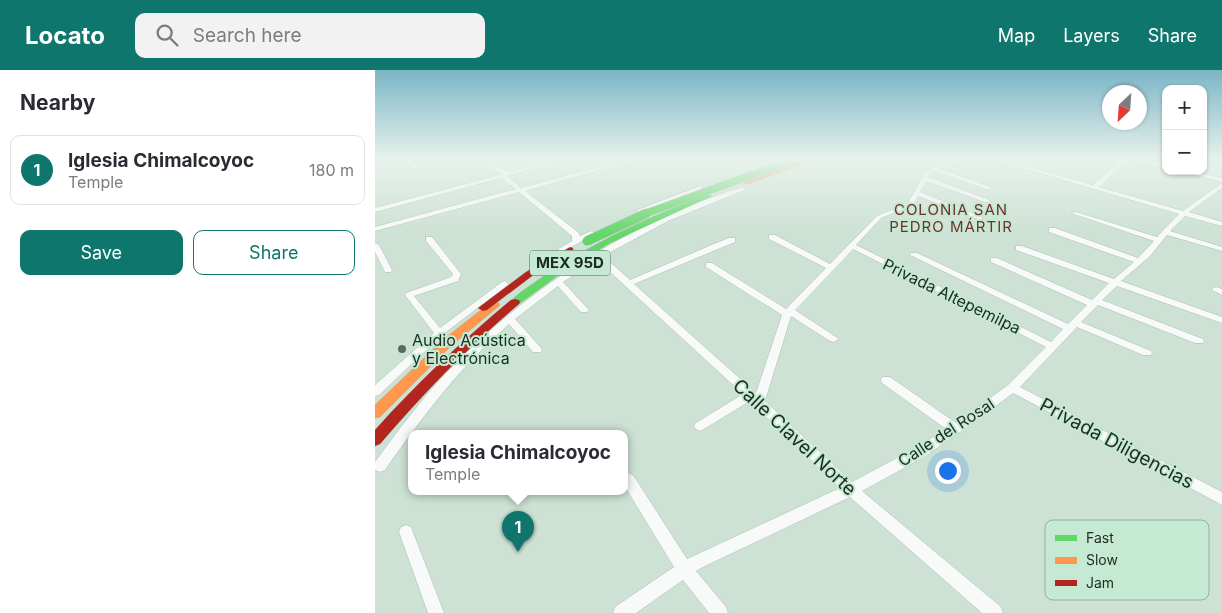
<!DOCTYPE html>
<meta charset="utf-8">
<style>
body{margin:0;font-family:Inter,sans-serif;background:#f2f2f3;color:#2b2b33}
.controls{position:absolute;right:15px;top:15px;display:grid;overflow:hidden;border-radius:10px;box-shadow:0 1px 4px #0004}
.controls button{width:45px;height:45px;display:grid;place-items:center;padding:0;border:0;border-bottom:1px solid #e1e1e2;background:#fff;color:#2b2b33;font:25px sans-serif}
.compass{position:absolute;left:727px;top:15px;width:45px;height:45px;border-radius:50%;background:#fff;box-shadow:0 1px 4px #0004;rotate:205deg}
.you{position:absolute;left:572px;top:400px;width:18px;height:18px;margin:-12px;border:4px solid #fff;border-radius:50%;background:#1a73e8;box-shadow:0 0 0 8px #1a73e833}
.badge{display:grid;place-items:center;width:32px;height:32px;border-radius:50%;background:#0f766e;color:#fff;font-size:16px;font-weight:700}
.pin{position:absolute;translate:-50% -41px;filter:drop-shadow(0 1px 2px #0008)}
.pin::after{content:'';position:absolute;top:26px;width:18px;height:15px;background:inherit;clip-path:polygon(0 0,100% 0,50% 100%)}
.popup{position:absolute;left:33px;top:360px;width:220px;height:65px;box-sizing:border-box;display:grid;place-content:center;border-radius:10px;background:#fff;filter:drop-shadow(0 1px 4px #0005);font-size:16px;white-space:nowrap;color:#7c7c81}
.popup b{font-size:19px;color:#2b2b33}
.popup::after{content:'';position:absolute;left:50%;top:100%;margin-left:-10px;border:10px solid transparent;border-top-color:#fff}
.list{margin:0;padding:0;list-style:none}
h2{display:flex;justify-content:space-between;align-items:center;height:65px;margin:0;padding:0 20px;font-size:21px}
h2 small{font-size:16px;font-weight:400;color:#7c7c81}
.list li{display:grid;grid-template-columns:32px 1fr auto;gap:15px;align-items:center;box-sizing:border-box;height:70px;margin:0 10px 10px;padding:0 10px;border:1px solid #e1e1e2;border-radius:10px}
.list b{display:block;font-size:19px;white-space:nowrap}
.list p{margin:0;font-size:16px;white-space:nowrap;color:#7c7c81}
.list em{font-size:16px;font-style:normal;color:#7c7c81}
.actions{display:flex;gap:10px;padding:15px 20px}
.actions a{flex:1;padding:11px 0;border:1px solid #0f766e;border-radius:10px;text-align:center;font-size:18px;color:#0f766e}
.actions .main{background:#0f766e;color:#fff}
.icon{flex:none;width:28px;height:28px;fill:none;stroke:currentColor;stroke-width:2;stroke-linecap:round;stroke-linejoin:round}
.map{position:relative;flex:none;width:847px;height:543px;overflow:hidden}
header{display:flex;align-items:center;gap:30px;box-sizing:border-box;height:70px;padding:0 25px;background:#0f766e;color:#fff}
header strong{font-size:24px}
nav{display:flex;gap:28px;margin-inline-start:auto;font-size:18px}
.search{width:350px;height:45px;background:#f2f2f3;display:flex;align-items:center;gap:12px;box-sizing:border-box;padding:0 18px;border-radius:10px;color:#7c7c81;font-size:19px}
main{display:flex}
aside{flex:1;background:#fff}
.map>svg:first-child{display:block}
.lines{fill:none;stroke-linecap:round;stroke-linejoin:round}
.street-casing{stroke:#adbdb3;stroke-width:1}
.fast-casing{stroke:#adbdb3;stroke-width:1}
.slow-casing{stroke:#adbdb3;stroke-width:1}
.jam-casing{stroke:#adbdb3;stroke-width:1}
.street{fill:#f8faf9;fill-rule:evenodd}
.fast{fill:#63d668;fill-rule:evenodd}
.slow{fill:#ff974d;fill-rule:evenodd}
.jam{fill:#b3261e;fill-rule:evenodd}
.fast-bridge-far1-casing{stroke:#adbdb3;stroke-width:8;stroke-linecap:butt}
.fast-bridge-casing{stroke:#adbdb3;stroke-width:10;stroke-linecap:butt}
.fast-bridge-far1{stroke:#63d668;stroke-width:7}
.fast-bridge{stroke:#63d668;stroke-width:9}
.poi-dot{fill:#5b6b60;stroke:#c5e9d2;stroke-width:2}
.labels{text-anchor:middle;stroke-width:4;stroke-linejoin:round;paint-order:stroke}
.far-neighbourhood-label{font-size:15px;letter-spacing:1px;fill:#752f30;stroke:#c5e9d2}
.shield{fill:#c5e9d2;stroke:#4f6457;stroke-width:1}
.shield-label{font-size:15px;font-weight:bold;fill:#1d2b22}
.street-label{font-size:16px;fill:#1d2b22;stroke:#c5e9d2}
.poi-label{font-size:16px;fill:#1d2b22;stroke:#c5e9d2;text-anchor:start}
.near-street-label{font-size:19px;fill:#1d2b22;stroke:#c5e9d2}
.key{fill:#c5e9d2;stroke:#93b09d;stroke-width:1}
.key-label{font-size:14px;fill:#1d2b22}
</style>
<header>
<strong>Locato</strong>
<div class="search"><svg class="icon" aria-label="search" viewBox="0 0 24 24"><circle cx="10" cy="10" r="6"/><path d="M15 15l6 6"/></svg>Search here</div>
<nav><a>Map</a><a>Layers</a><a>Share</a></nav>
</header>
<main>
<aside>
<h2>Nearby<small></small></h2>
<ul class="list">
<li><span class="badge">1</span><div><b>Iglesia Chimalcoyoc</b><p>Temple</p></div><em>180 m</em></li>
</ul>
<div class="actions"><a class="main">Save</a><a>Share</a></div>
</aside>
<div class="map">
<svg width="847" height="543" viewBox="0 0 847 543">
<rect width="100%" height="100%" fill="#cde1d4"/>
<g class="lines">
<defs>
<g id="street">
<polygon points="29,89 35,89 42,98 41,99 37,99"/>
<polygon points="71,89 77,89 78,92 73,93"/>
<polygon points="183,89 192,89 132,106 146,118 254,89 263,89 150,121 204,163 205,166 216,161 220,163 175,190 169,190 168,188 197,171 197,166 144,122 0,161 0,157 141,119 126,108 0,142 0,138 128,104 115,97 115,95 119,95 134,102"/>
<path d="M 583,89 L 591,89 L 565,99 L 615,117 L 615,119 L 611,119 L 560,101 L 555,103 L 553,107 L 614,130 L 614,132 L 610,132 L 551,111 L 545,122 L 607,147 L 607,149 L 603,149 L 543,126 L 538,135 L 506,148 L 481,175 L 676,272 L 688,259 L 535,185 L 536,183 L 542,183 L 693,254 L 712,235 L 616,192 L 616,188 L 622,188 L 717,230 L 734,213 L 641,180 L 641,176 L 647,176 L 739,209 L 759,192 L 674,162 L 674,158 L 680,158 L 763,188 L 779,171 L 696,143 L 701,142 L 782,167 L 804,144 L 617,89 L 626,89 L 718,115 L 748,89 L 754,89 L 724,117 L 808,141 L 847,113 L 847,118 L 814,142 L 847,152 L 847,156 L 810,146 L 795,161 L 847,177 L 847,181 L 792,165 L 775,186 L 746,211 L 847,247 L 847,253 L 742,216 L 727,230 L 828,269 L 829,271 L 828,273 L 820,273 L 723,235 L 706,252 L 776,281 L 777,283 L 776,285 L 768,285 L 702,257 L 645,317 L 847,422 L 847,435 L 638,323 L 598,353 L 549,387 L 487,421 L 626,537 L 628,543 L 607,543 L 475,427 L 330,496 L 321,501 L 351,537 L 353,543 L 334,543 L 308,510 L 261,543 L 238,543 L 240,537 L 299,497 L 249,415 L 249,404 L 253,403 L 258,405 L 312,489 L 465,418 L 375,331 L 329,359 L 325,361 L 321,359 L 319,356 L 321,353 L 368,324 L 222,190 L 188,212 L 212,238 L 214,240 L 212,242 L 206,242 L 183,216 L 140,249 L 166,278 L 167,280 L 166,282 L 158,282 L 134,254 C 85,297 47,347 10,400 L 5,402 L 0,400 L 0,392 C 23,361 45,331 71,303 C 149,221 259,149 368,117 L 370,118 L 370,120 L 293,151 L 228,186 L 255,210 L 341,173 L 354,168 L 360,168 L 360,172 L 259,214 L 381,323 L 407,245 L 331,197 L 331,193 L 337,193 L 411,239 L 451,198 L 394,169 L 394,165 L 400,165 L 455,194 L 502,146 L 533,133 L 551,101 ZM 478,179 L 671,277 L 633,315 L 581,353 L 515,307 L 507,307 L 506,310 L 507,313 L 571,359 L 539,379 L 477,412 L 390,331 L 416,246 L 455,271 L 459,272 L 464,269 L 420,240 Z"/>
<polygon points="754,89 764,89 791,95 791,99"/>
<polygon points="806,101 817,101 847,108 847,112"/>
<polygon points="325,116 328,118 327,119 265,142 260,141"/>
<polygon points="51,167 57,167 86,204 83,211 39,226 65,258 127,212 130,211 134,214 67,265 4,325 0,326 0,315 59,263 30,225 31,223 76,207 78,204 51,171"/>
<polygon points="0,173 4,175 17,200 16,202 10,202 0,182"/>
<polygon points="841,217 847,219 847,225 837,220 838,218"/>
<polygon points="31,455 36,457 69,543 53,543 24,462 26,457"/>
</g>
<path id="fast" d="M 331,125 L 337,126 L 235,173 L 189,201 L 144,234 L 136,234 L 135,232 C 144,222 158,214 169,206 C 219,172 274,147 331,125 Z"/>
<g id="slow">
<polygon points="432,89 441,89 373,114 368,113"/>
<polygon points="120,231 125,234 124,236 77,275 5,347 0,348 0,335 69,269 116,232"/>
</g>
<g id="jam">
<polygon points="195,177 198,178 198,182 157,206 112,240 108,241 103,238 151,202"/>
<path d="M 140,229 L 144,230 L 145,232 L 144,234 C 93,277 48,324 5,374 L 0,376 L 0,360 C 42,313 88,270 136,230 Z"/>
</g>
</defs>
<use href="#street" class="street-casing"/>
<use href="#fast" class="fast-casing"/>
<use href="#slow" class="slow-casing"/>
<use href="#jam" class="jam-casing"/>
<use href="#street" class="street"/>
<use href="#fast" class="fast"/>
<use href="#slow" class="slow"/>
<use href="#jam" class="jam"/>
<defs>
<polyline id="fast-bridge-far1" points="269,144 421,89"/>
<polyline id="fast-bridge" points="212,171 272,143"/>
</defs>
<use href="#fast-bridge-far1" class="fast-bridge-far1-casing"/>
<use href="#fast-bridge" class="fast-bridge-casing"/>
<use href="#fast-bridge-far1" class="fast-bridge-far1"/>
<use href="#fast-bridge" class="fast-bridge"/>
</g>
<linearGradient id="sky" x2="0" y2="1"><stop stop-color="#7bb5c6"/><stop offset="0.54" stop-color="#e8f2ec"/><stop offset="1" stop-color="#e8f2ec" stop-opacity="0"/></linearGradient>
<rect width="847" height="165" fill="url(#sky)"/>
<circle class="poi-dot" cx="27" cy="279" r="5"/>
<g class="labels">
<g class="far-neighbourhood-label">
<text x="576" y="145">COLONIA SAN<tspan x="576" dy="17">PEDRO MÁRTIR</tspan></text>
</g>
<rect class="shield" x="155" y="180.5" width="80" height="25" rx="4"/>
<g class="shield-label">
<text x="195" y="198">MEX 95D</text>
</g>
<g class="street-label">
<text transform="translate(577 226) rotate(26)" y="6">Privada Altepemilpa</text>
<text transform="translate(571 362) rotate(-33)" y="6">Calle del Rosal</text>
</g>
<g class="poi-label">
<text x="37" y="276">Audio Acústica<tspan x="37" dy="18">y Electrónica</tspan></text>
</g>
<g class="near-street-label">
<text transform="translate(420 367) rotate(43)" y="7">Calle Clavel Norte</text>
<text transform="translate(742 373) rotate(28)" y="7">Privada Diligencias</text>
</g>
</g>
<rect x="670" y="450" width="164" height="80" rx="8" class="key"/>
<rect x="680" y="465" width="22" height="6" fill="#63d668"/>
<rect x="680" y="487" width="22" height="7" fill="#ff974d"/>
<rect x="680" y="510" width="22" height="6" fill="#b3261e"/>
<g class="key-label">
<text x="711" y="473">Fast</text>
<text x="711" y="495">Slow</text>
<text x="711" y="518">Jam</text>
</g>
</svg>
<div class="controls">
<button>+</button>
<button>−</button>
</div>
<svg class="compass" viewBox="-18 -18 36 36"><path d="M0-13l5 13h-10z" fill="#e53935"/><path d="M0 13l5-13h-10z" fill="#7c7c81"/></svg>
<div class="you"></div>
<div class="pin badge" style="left:143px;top:482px">1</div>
<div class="popup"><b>Iglesia Chimalcoyoc</b>Temple</div>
</div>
</main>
